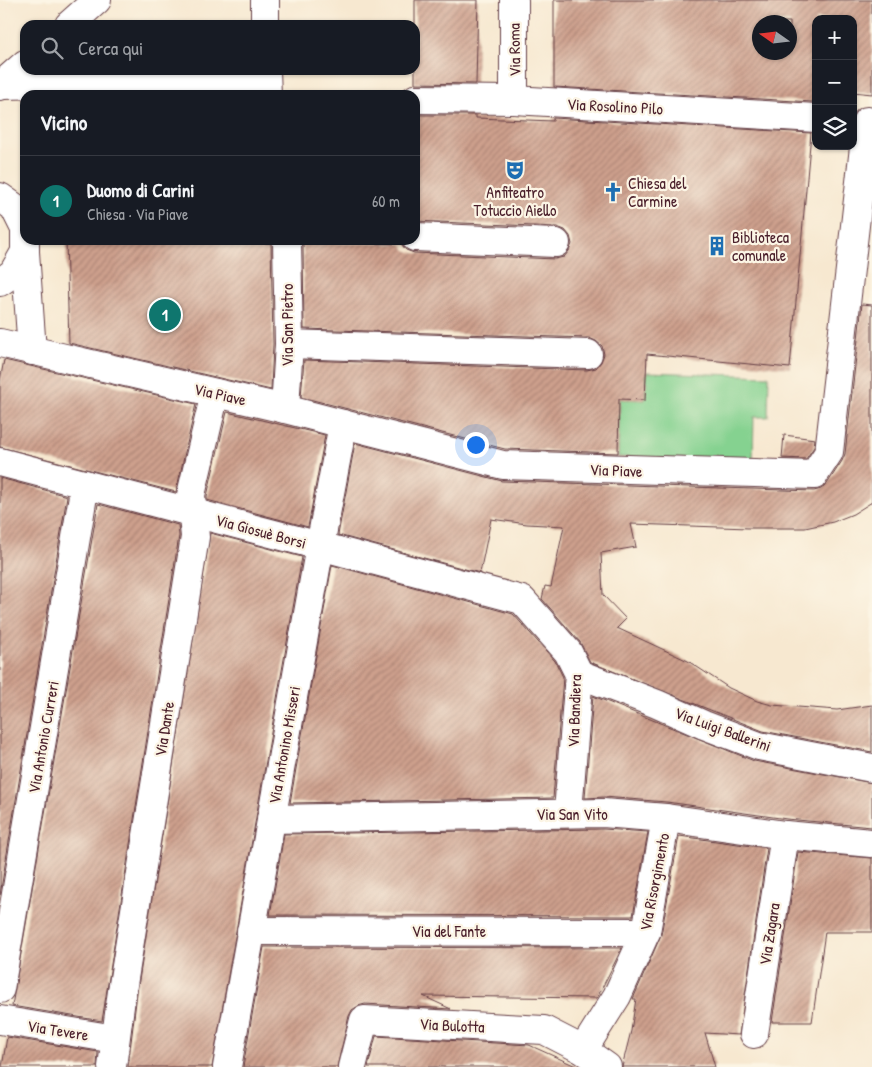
<!DOCTYPE html>
<html lang="it">
<meta charset="utf-8">
<style>
body{margin:0;font-family:"Patrick Hand",sans-serif;background:#20242c;color:#f1f3f6}
.controls{position:absolute;right:15px;top:15px;display:grid;overflow:hidden;border-radius:10px;box-shadow:0 1px 4px #0004}
.controls button{width:45px;height:45px;display:grid;place-items:center;padding:0;border:0;border-bottom:1px solid #363941;background:#171b24;color:#f1f3f6;font:25px sans-serif}
.compass{position:absolute;left:752px;top:15px;width:45px;height:45px;border-radius:50%;background:#171b24;box-shadow:0 1px 4px #0004;rotate:284deg}
.you{position:absolute;left:475px;top:444px;width:18px;height:18px;margin:-12px;border:4px solid #fff;border-radius:50%;background:#1a73e8;box-shadow:0 0 0 8px #1a73e833}
.badge{display:grid;place-items:center;width:32px;height:32px;border-radius:50%;background:#0f766e;color:#fff;font-size:16px;font-weight:700}
.pin{position:absolute;translate:-50% -50%;border:2px solid #fff;box-shadow:0 1px 5px #0006}
.list{margin:0;padding:0;list-style:none}
h2{display:flex;justify-content:space-between;align-items:center;height:65px;margin:0;padding:0 20px;font-size:21px}
h2 small{font-size:16px;font-weight:400;color:#9ea1a6}
.list li{display:grid;grid-template-columns:32px 1fr auto;gap:15px;align-items:center;box-sizing:border-box;height:90px;padding:0 20px;border-top:1px solid #363941}
.list b{display:block;font-size:19px;white-space:nowrap}
.list p{margin:0;font-size:16px;white-space:nowrap;color:#9ea1a6}
.list em{font-size:16px;font-style:normal;color:#9ea1a6}
.icon{flex:none;width:28px;height:28px;fill:none;stroke:currentColor;stroke-width:2;stroke-linecap:round;stroke-linejoin:round}
.map{position:relative;flex:none;width:872px;height:1067px;overflow:hidden}
.search{position:absolute;background:#171b24;box-shadow:0 1px 4px #0004;left:20px;top:20px;width:400px;height:55px;display:flex;align-items:center;gap:12px;box-sizing:border-box;padding:0 18px;border-radius:15px;color:#9ea1a6;font-size:19px}
.panel{position:absolute;background:#171b24;box-shadow:0 1px 4px #0004;left:20px;top:90px;width:400px;height:155px;border-radius:15px}
.map>svg:first-child{display:block}
.green{fill:#85d290;stroke:#68785e}
.building{fill:url(#building-hatch);fill-rule:evenodd}
.lines{fill:none;stroke-linecap:round;stroke-linejoin:round}
.street-casing{stroke:#643d44;stroke-width:30}
.secondary-casing{stroke:#643d44;stroke-width:30}
.street{stroke:#fff;stroke-width:28}
.secondary{stroke:#fff;stroke-width:28}
.labels{text-anchor:middle;stroke-width:4.5;stroke-linejoin:round;paint-order:stroke}
.street-label{font-size:16px;fill:#4a1f2b;stroke:#fcf5e5}
.poi-label{font-size:16px;fill:#4a1f2b;stroke:#fcf5e5;text-anchor:start}
</style>
<div class="map">
<svg width="872" height="1067" viewBox="0 0 872 1067">
<defs>
<pattern id="building-hatch" width="6" height="6" patternUnits="userSpaceOnUse" patternTransform="scale(1.25)"><rect width="6" height="6" fill="#cea08d"/><path d="M-1 1l2-2M0 6l6-6M5 7l2-2" fill="none" stroke="#a98273"/></pattern>
</defs>
<rect width="100%" height="100%" fill="#fcf5e5"/>
<filter id="ink" filterUnits="userSpaceOnUse"><feTurbulence type="fractalNoise" baseFrequency=".02" numOctaves="2"/><feDisplacementMap in="SourceGraphic" scale="10" xChannelSelector="R" yChannelSelector="G"/><feConvolveMatrix kernelMatrix="1 2 1 2 8 2 1 2 1" color-interpolation-filters="sRGB"/></filter>
<filter id="wash" filterUnits="userSpaceOnUse"><feTurbulence type="fractalNoise" baseFrequency=".0096" numOctaves="4" result="noise"/><feDisplacementMap in="SourceGraphic" scale="20" xChannelSelector="R" yChannelSelector="G"/><feGaussianBlur stdDeviation="1.12" result="paint"/><feColorMatrix in="noise" values="0 0 0 0 0 0 0 0 0 0 0 0 0 0 0 0 0 1.4 0 .05"/><feComposite in="paint" operator="in"/></filter>
<g filter="url(#wash)">
<rect width="100%" height="100%" fill="#f7e8d0"/>
<polygon class="green" points="647,372 769,376 768,417 754,417 753,462 618,457 620,399 645,400"/>
<g id="blocks">
<g class="building">
<polygon points="415,0 478,0 476,84 415,83"/>
<path d="M 554,0 L 872,0 L 872,94 L 853,92 L 853,19 L 816,19 L 816,91 L 814,91 L 813,102 L 554,87 ZM 760,22 L 790,22 L 790,52 L 760,52 Z"/>
<polygon points="415,115 476,115 476,118 553,121 553,118 811,133 790,368 647,354 645,400 619,399 618,453 505,449 301,397 304,360 587,370 596,368 601,362 604,354 602,346 596,341 589,338 304,329 303,243 401,244 406,250 414,253 555,259 564,257 569,251 572,244 570,236 565,230 557,227 415,221"/>
<polygon points="66,240 264,240 265,243 271,243 273,344 271,390 69,343"/>
<polygon points="862,304 872,305 872,502 853,514 833,522 805,528 749,528 631,524 636,547 601,553 603,595 626,619 617,628 688,661 729,688 757,701 772,705 837,710 872,705 872,752 763,731 590,662 580,642 542,599 545,586 551,587 564,526 527,524 491,519 480,573 338,535 355,443 502,481 814,491 821,489 827,484 842,461 845,454"/>
<polygon points="4,360 196,404 176,492 0,447 0,381"/>
<polygon points="227,412 325,435 308,527 207,500 207,496"/>
<polygon points="784,435 815,439 814,447 806,459 782,458"/>
<polygon points="0,478 67,496 0,895"/>
<polygon points="98,504 178,525 179,536 102,1021 12,1006"/>
<polygon points="210,533 302,557 212,1067 128,1067 137,993"/>
<polygon points="332,565 513,614 555,661 563,677 553,798 290,803"/>
<polygon points="593,696 754,761 872,783 872,827 787,819 667,802 604,797 585,798"/>
<polygon points="603,829 648,832 633,916 270,915 284,834"/>
<polygon points="679,836 767,848 739,1035 705,1033 715,1067 622,1067 631,1031 636,999 633,999 661,935"/>
<polygon points="798,852 872,858 872,932 825,932 812,1022 772,1022"/>
<polygon points="264,947 622,948 597,998 423,996 451,1009 365,1004 358,1006 352,1010 349,1016 337,1067 243,1067"/>
<polygon points="376,1036 529,1045 578,1067 368,1067"/>
<polygon points="7,1037 98,1052 97,1067 2,1067"/>
</g>
</g>
</g>
<g filter="url(#ink)">
<use href="#blocks" fill-opacity="0" stroke="#643d44" stroke-width="1"/>
<g class="lines">
<defs>
<g id="street">
<polyline points="1,85 266,80"/>
<polyline points="514,100 816,118"/>
<polyline points="415,237 556,243"/>
<polyline points="289,344 588,354"/>
<polyline points="343,424 503,465 814,475 829,452 867,121"/>
<polyline points="579,674 657,704 704,725 759,746 872,768"/>
<polyline points="271,819 603,813 666,818 785,835 871,843"/>
<polyline points="251,931 646,932"/>
<polyline points="0,989 85,484"/>
<polyline points="0,1020 115,1039"/>
<polyline points="754,1034 785,835"/>
<polyline points="583,1050 617,996 646,932 666,818"/>
<polyline points="112,1067 122,991 195,537 191,495 215,393"/>
<polyline points="227,1067 320,546 522,600 568,652 579,674 568,812"/>
<polyline points="352,1067 364,1020 544,1030 583,1050 607,1067"/>
</g>
<g id="secondary">
<polyline points="265,0 265,25"/>
<polyline points="69,25 97,0"/>
<polyline points="266,70 267,95"/>
<polyline points="0,86 25,64"/>
<polyline points="415,99 514,100 514,0"/>
<polyline points="0,197 14,207 25,229 25,252 13,273 0,282"/>
<polyline points="25,252 32,351"/>
<polyline points="0,343 285,409 343,424 320,546 0,462"/>
<polyline points="285,409 289,344 287,240"/>
</g>
</defs>
<use href="#street" class="street-casing"/>
<use href="#secondary" class="secondary-casing"/>
<use href="#street" class="street"/>
<use href="#secondary" class="secondary"/>
</g>
</g>
<defs>
<symbol id="theatre-bare" viewBox="-9 -9 18 18"><path d="M-5-5.5Q0-4 5-5.5V0Q5 5 0 6Q-5 5-5 0ZM-3.3-2.5H-1v1.5H-3.3ZM1-2.5H3.3v1.5H1ZM-2.8 1Q0 5.5 2.8 1Z" fill="#1f6fb2" stroke="#fcf5e5" stroke-width="2.5" paint-order="stroke"/></symbol>
<symbol id="church-bare" viewBox="-9 -9 18 18"><path d="M-1.2-6h2.4v3.5h3.3v2.4h-3.3V6h-2.4V-.1h-3.3v-2.4h3.3Z" fill="#1f6fb2" stroke="#fcf5e5" stroke-width="2.5" paint-order="stroke"/></symbol>
<symbol id="building-bare" viewBox="-9 -9 18 18"><path d="M-4-6H4V6H1V3H-1V6H-4ZM-2.5-4.3h1.7v1.8h-1.7ZM.8-4.3h1.7v1.8H.8ZM-2.5-1h1.7V.8h-1.7ZM.8-1h1.7V.8H.8Z" fill="#1f6fb2" stroke="#fcf5e5" stroke-width="2.5" paint-order="stroke"/></symbol>
</defs>
<g fill-rule="evenodd">
<use href="#theatre-bare" x="501" y="156" width="28" height="28"/>
<use href="#church-bare" x="599" y="178" width="28" height="28"/>
<use href="#building-bare" x="703" y="232" width="28" height="28"/>
</g>
<g class="labels">
<g class="street-label">
<text transform="translate(514 50) rotate(-91)" y="6">Via Roma</text>
<text transform="translate(615 106) rotate(3)" y="6">Via Rosolino Pilo</text>
<text transform="translate(287 325) rotate(-90)" y="6">Via San Pietro</text>
<text transform="translate(220 394) rotate(13)" y="6">Via Piave</text>
<text transform="translate(616 470) rotate(2)" y="6">Via Piave</text>
<text transform="translate(261 531) rotate(15)" y="6">Via Giosuè Borsi</text>
<text transform="translate(574 711) rotate(-88)" y="6">Via Bandiera</text>
<text transform="translate(164 729) rotate(-81)" y="6">Via Dante</text>
<text transform="translate(723 729) rotate(20)" y="6">Via Luigi Ballerini</text>
<text transform="translate(43 737) rotate(-80)" y="6">Via Antonio Curreri</text>
<text transform="translate(284 745) rotate(-80)" y="6">Via Antonino Misseri</text>
<text x="572" y="820">Via San Vito</text>
<text transform="translate(654 882) rotate(-79)" y="6">Via Risorgimento</text>
<text x="449" y="937">Via del Fante</text>
<text transform="translate(769 934) rotate(-81)" y="6">Via Zagara</text>
<text transform="translate(452 1025) rotate(3)" y="6">Via Bulotta</text>
<text transform="translate(58 1030) rotate(9)" y="6">Via Tevere</text>
</g>
<g class="poi-label">
<text x="628" y="189">Chiesa del<tspan x="628" dy="18">Carmine</tspan></text>
<text x="515" y="198" text-anchor="middle">Anfiteatro<tspan x="515" dy="18">Totuccio Aiello</tspan></text>
<text x="732" y="243">Biblioteca<tspan x="732" dy="18">comunale</tspan></text>
</g>
</g>
</svg>
<div class="controls">
<button>+</button>
<button>−</button>
<button><svg class="icon" aria-label="layers" viewBox="0 0 24 24"><path d="M12 4l9 5-9 5-9-5zM3 14l9 5 9-5"/></svg></button>
</div>
<svg class="compass" viewBox="-18 -18 36 36"><path d="M0-13l5 13h-10z" fill="#e53935"/><path d="M0 13l5-13h-10z" fill="#9ea1a6"/></svg>
<div class="you"></div>
<div class="pin badge" style="left:165px;top:315px">1</div>
<div class="search"><svg class="icon" aria-label="search" viewBox="0 0 24 24"><circle cx="10" cy="10" r="6"/><path d="M15 15l6 6"/></svg>Cerca qui</div>
<section class="panel">
<h2>Vicino<small></small></h2>
<ul class="list">
<li><span class="badge">1</span><div><b>Duomo di Carini</b><p>Chiesa · Via Piave</p></div><em>60 m</em></li>
</ul>
</section>
</div>
